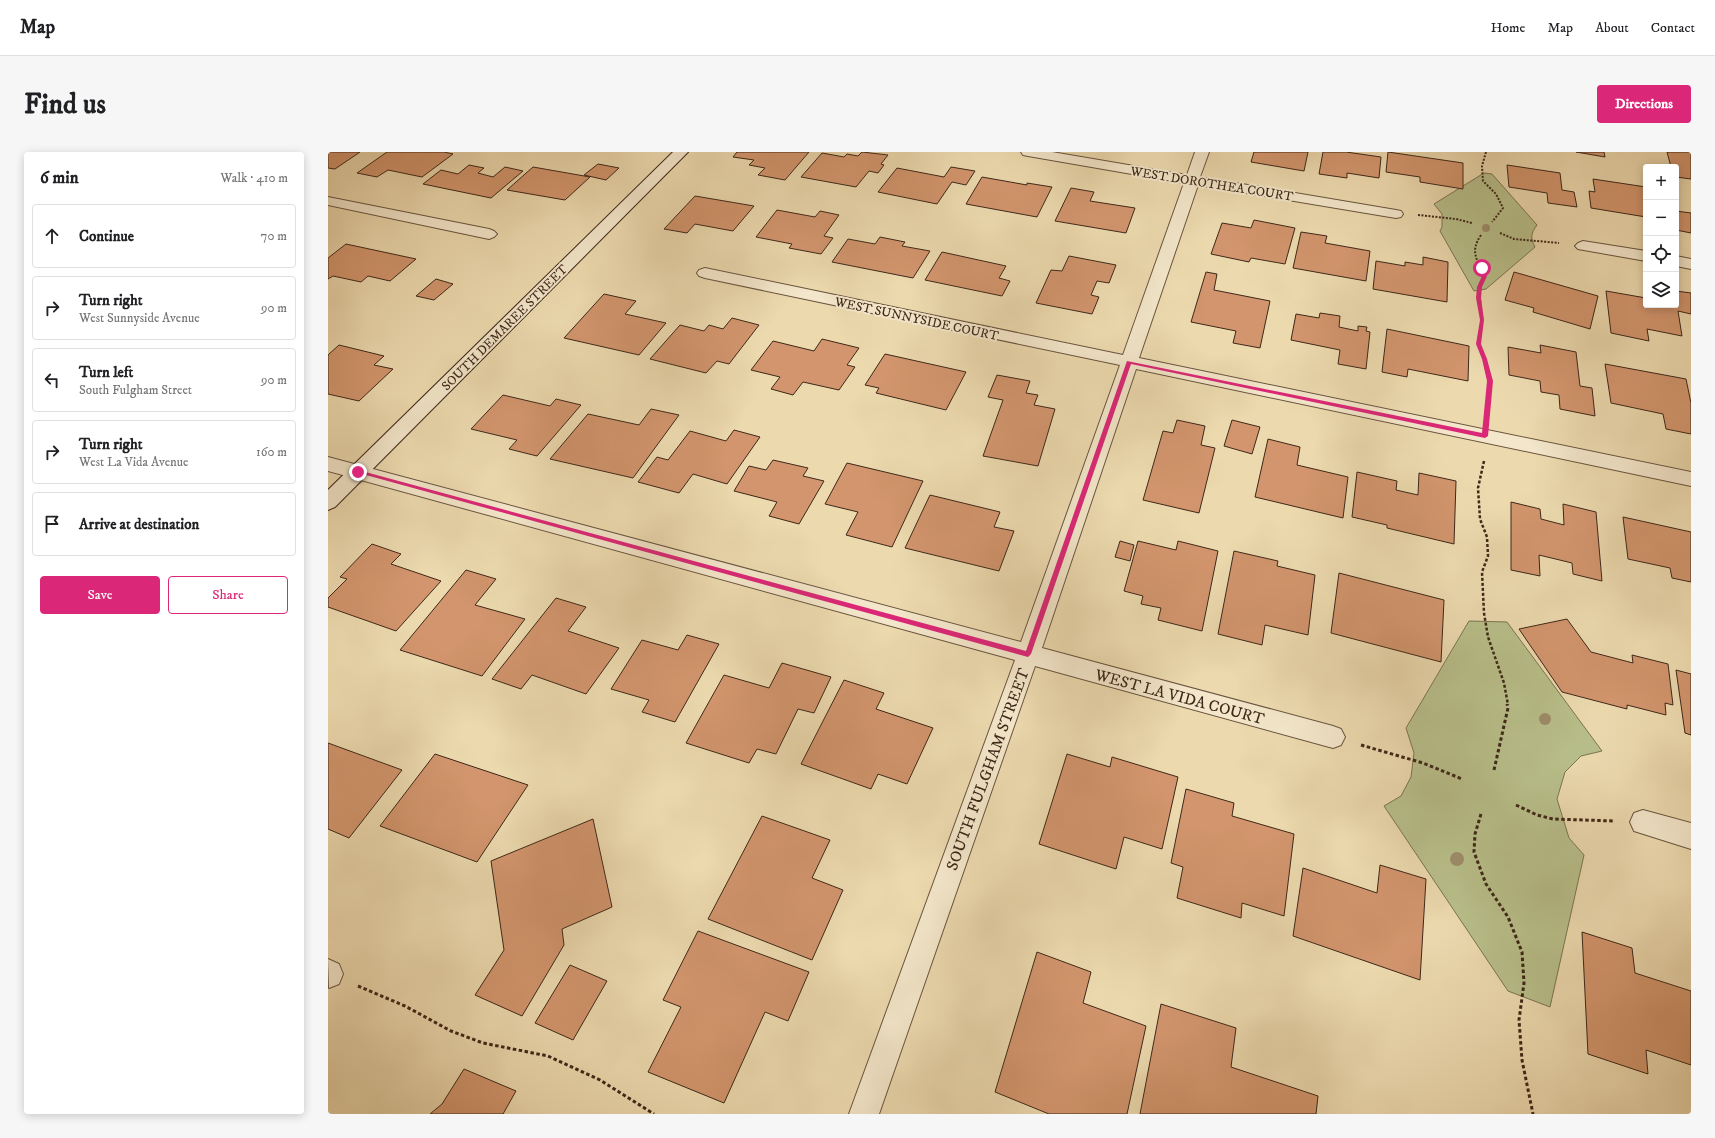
<!DOCTYPE html>
<meta charset="utf-8">
<style>
body{margin:0;font-family:"IM FELL DW Pica",serif;background:#f6f6f6;color:#202124}
.controls{position:absolute;right:12px;top:12px;display:grid;overflow:hidden;border-radius:4px;box-shadow:0 2px 10px #0003}
.controls button{width:36px;height:36px;display:grid;place-items:center;padding:0;border:0;border-bottom:1px solid #e0e0e0;background:#fff;color:#202124;font:20px sans-serif}
.stop{position:absolute;width:12px;height:12px;margin:-9px;border:3px solid #db2777;border-radius:50%;background:#fff}
.stop.end{background:#db2777;border-color:#fff;box-shadow:0 1px 4px #0008}
.list{margin:0;padding:0;list-style:none}
h2{display:flex;justify-content:space-between;align-items:center;height:52px;margin:0;padding:0 16px;font-size:17px}
h2 small{font-size:13px;font-weight:400;color:#757577}
.list li{display:grid;grid-template-columns:26px 1fr auto;gap:12px;align-items:center;box-sizing:border-box;height:64px;margin:0 8px 8px;padding:0 8px;border:1px solid #e0e0e0;border-radius:4px}
.list b{display:block;font-size:15px;white-space:nowrap}
.list p{margin:0;font-size:13px;white-space:nowrap;color:#757577}
.list em{font-size:13px;font-style:normal;color:#757577}
.actions{display:flex;gap:8px;padding:12px 16px}
.actions a{flex:1;padding:9px 0;border:1px solid #db2777;border-radius:4px;text-align:center;font-size:14px;color:#db2777}
.actions .main{background:#db2777;color:#fff}
.icon{flex:none;width:22px;height:22px;fill:none;stroke:currentColor;stroke-width:2;stroke-linecap:round;stroke-linejoin:round}
.map{position:relative;flex:none;width:1363px;height:962px;overflow:hidden;border-radius:4px}
header{display:flex;align-items:center;gap:24px;box-sizing:border-box;height:56px;padding:0 20px;background:#fff;border-bottom:1px solid #e0e0e0}
header strong{font-size:19px}
nav{display:flex;gap:22px;margin-inline-start:auto;font-size:14px}
.intro{display:flex;align-items:center;justify-content:space-between;box-sizing:border-box;height:96px;padding:0 24px}
h1{margin:0;font-size:28px}
.button{padding:10px 18px;border-radius:4px;background:#db2777;color:#fff;font-size:14px;font-weight:700}
main{display:flex;gap:24px;padding:0 24px}
aside{flex:1;background:#fff;border-radius:4px;box-shadow:0 2px 10px #0003}
.map>svg:first-child{display:block}
.green{fill:#b8bf8a;stroke:#7b7452}
.building{fill:#d2956d;stroke:#3e2819}
.lines{fill:none;stroke-linecap:round;stroke-linejoin:round}
.minor-casing{stroke:#6a543e;stroke-width:2}
.secondary-casing{stroke:#3e2819;stroke-width:2}
.path-far2{stroke:#3e2819;stroke-width:2;stroke-dasharray:2 1.5;stroke-linecap:butt}
.path-far1{stroke:#3e2819;stroke-width:2.5;stroke-dasharray:3 2;stroke-linecap:butt}
.path{stroke:#3e2819;stroke-width:3;stroke-dasharray:3.5 2.5;stroke-linecap:butt}
.minor{fill:#f3e6ca;fill-rule:evenodd}
.secondary{fill:#f3e6ca;fill-rule:evenodd}
.tree{fill:#9d8d6b}
.route{fill:#db2777}
.labels{text-anchor:middle;stroke-width:4;stroke-linejoin:round;paint-order:stroke}
.far-street-label{font-size:13px;fill:#3e2819;stroke:#f3e6ca}
.street-label{font-size:16px;fill:#3e2819;stroke:#f3e6ca}
</style>
<header>
<strong>Map</strong>
<nav><a>Home</a><a>Map</a><a>About</a><a>Contact</a></nav>
</header>
<div class="intro"><h1>Find us</h1><a class="button">Directions</a></div>
<main>
<aside>
<h2>6 min<small>Walk · 410 m</small></h2>
<ul class="list">
<li><svg class="icon" aria-label="ahead" viewBox="0 0 24 24"><path d="M12 20V5M6 11l6-6 6 6"/></svg><div><b>Continue</b></div><em>70 m</em></li>
<li><svg class="icon" aria-label="right" viewBox="0 0 24 24"><path d="M7 20v-9h11M14 6l5 5-5 5"/></svg><div><b>Turn right</b><p>West Sunnyside Avenue</p></div><em>90 m</em></li>
<li><svg class="icon" aria-label="left" viewBox="0 0 24 24"><path d="M17 20v-9H6M10 6l-5 5 5 5"/></svg><div><b>Turn left</b><p>South Fulgham Street</p></div><em>90 m</em></li>
<li><svg class="icon" aria-label="right" viewBox="0 0 24 24"><path d="M7 20v-9h11M14 6l5 5-5 5"/></svg><div><b>Turn right</b><p>West La Vida Avenue</p></div><em>160 m</em></li>
<li><svg class="icon" aria-label="arrive" viewBox="0 0 24 24"><path d="M6 21V4h12l-3 4 3 4H6"/></svg><div><b>Arrive at destination</b></div></li>
</ul>
<div class="actions"><a class="main">Save</a><a>Share</a></div>
</aside>
<div class="map">
<svg width="1363" height="962" viewBox="0 0 1363 962">
<rect width="100%" height="100%" fill="#ecd9ae"/>
<filter id="stains"><feTurbulence type="fractalNoise" baseFrequency=".005" numOctaves="4"/><feColorMatrix values="0 0 0 0 .2 0 0 0 0 .09 0 0 0 0 .02 0 0 0 .5 -.17"/></filter>
<radialGradient id="worn" r=".72"><stop offset=".6" stop-color="#630" stop-opacity="0"/><stop offset="1" stop-color="#630" stop-opacity=".3"/></radialGradient>
<g class="green">
<path d="M 1156,21 L 1164,22 L 1209,73 C 1203,81 1202,86 1207,95 L 1158,137 L 1146,139 L 1112,79 L 1114,75 L 1114,62 L 1106,52 Z"/>
<polygon points="1141,469 1179,470 1274,599 1253,604 1237,620 1229,647 1241,686 1256,703 1222,855 1180,839 1056,654 1073,644 1083,625 1086,601 1078,576"/>
</g>
<g class="building">
<polygon points="0,0 32,0 7,17 0,16"/>
<polygon points="59,0 116,0 125,2 94,25 60,18 49,25 29,21"/>
<polygon points="409,0 481,0 457,28 430,23 437,16 421,13 426,8 405,5"/>
<polygon points="534,0 560,3 553,12 556,13 550,21 541,19 528,35 473,25 494,1 516,5 519,2 530,4"/>
<polygon points="926,0 980,0 976,19 923,10"/>
<polygon points="995,0 1018,0 1053,5 1051,26 1019,21 1019,26 991,22"/>
<polygon points="1060,0 1135,11 1135,37 1092,30 1092,25 1058,20"/>
<polygon points="1248,0 1276,0 1277,5"/>
<polygon points="1339,0 1363,0 1363,27 1348,25 1348,15 1343,15"/>
<polygon points="270,12 291,16 278,28 256,23"/>
<polygon points="141,13 156,16 150,21 165,25 177,15 195,19 163,46 95,32 113,18 130,22"/>
<polygon points="1179,13 1232,21 1234,38 1246,40 1249,55 1220,51 1219,41 1181,35"/>
<polygon points="205,15 262,25 237,48 179,38"/>
<polygon points="623,15 647,19 638,33 624,30 609,52 550,40 569,16 616,25"/>
<polygon points="654,25 699,33 699,31 724,35 709,65 638,52"/>
<polygon points="1265,27 1318,35 1318,65 1263,56 1261,39 1267,40"/>
<polygon points="743,36 766,40 762,49 807,56 798,81 727,69"/>
<polygon points="367,44 426,54 405,79 367,72 359,81 336,77"/>
<polygon points="449,58 487,65 492,59 511,63 496,84 505,86 493,102 461,96 464,92 428,85"/>
<polygon points="1348,59 1363,61 1363,81 1348,78"/>
<polygon points="926,68 967,76 957,112 923,106 921,110 883,102 894,71 923,76"/>
<polygon points="973,80 999,84 997,91 1042,99 1038,129 965,116"/>
<polygon points="552,85 577,90 574,94 602,99 585,126 504,110 520,87 547,92"/>
<polygon points="18,92 88,107 62,129 40,124 33,130 5,124 0,127 0,106"/>
<polygon points="614,100 678,114 671,126 682,129 674,144 597,128"/>
<polygon points="741,104 788,113 781,131 769,129 763,143 771,145 764,162 708,151 723,118 734,119"/>
<polygon points="1095,105 1120,110 1119,150 1045,137 1048,109 1077,114 1077,110 1095,113"/>
<polygon points="878,120 889,122 886,138 942,149 932,196 905,191 908,179 863,170"/>
<polygon points="1186,120 1270,144 1262,177 1205,160 1206,156 1177,148"/>
<polygon points="108,127 125,132 106,148 88,144"/>
<polygon points="1278,139 1318,146 1318,153 1348,153 1348,139 1363,141 1363,162 1350,159 1354,184 1319,177 1321,189 1283,181"/>
<polygon points="276,142 308,149 297,162 338,171 311,203 236,186"/>
<polygon points="992,161 1012,164 1011,175 1030,179 1030,174 1039,175 1038,179 1042,180 1038,217 1010,212 1012,198 963,188 968,162 991,166"/>
<polygon points="404,166 431,173 401,212 389,209 378,221 322,207 352,173 376,179 381,173 395,177"/>
<polygon points="1059,177 1141,194 1140,229 1080,217 1079,225 1054,220"/>
<polygon points="494,187 531,196 519,213 527,215 511,238 475,230 465,243 443,237 452,225 423,218 445,189 486,199"/>
<polygon points="11,193 56,204 46,213 65,217 31,249 0,242 0,203"/>
<polygon points="1212,193 1248,200 1252,234 1264,236 1267,264 1232,257 1231,243 1213,240 1212,229 1181,223 1180,195 1213,201"/>
<polygon points="557,202 638,220 618,258 548,241 551,236 537,233"/>
<polygon points="1277,212 1358,227 1363,251 1363,282 1338,277 1335,262 1283,251"/>
<polygon points="669,223 702,229 698,241 710,243 706,253 727,257 710,314 655,304 675,248 660,245"/>
<polygon points="175,243 222,254 228,247 253,253 209,304 181,297 189,288 143,277"/>
<polygon points="323,257 351,263 305,326 222,307 260,262 311,273"/>
<polygon points="849,268 877,274 873,293 887,296 871,361 815,348 835,279 845,281"/>
<polygon points="904,268 932,275 924,302 896,294"/>
<polygon points="406,278 432,285 399,332 365,322 351,341 310,330 329,305 340,308 362,279 398,289"/>
<polygon points="940,287 972,295 969,313 1020,325 1015,366 927,345"/>
<polygon points="445,308 480,316 475,324 496,329 471,372 441,364 449,350 406,339 421,314 438,318"/>
<polygon points="519,311 595,329 564,395 518,383 530,360 497,352"/>
<polygon points="1029,320 1069,329 1068,338 1090,343 1091,321 1128,329 1126,392 1059,376 1059,373 1024,365"/>
<polygon points="602,343 672,360 666,375 686,379 671,419 577,396"/>
<polygon points="1183,350 1212,357 1213,367 1236,373 1235,352 1268,360 1274,429 1245,422 1244,411 1211,403 1212,424 1183,418"/>
<polygon points="1295,365 1363,380 1363,430 1344,426 1342,416 1300,407"/>
<polygon points="792,389 806,393 802,409 787,405"/>
<polygon points="810,389 848,398 850,389 890,399 874,479 830,468 833,456 813,452 815,444 796,439"/>
<polygon points="44,392 73,402 63,412 113,429 68,479 0,455 0,446 19,427 12,425"/>
<polygon points="906,399 950,409 949,414 987,423 980,483 937,473 934,493 890,482"/>
<polygon points="138,418 168,427 147,453 197,467 154,524 72,498"/>
<polygon points="1011,421 1116,448 1113,510 1003,481"/>
<polygon points="228,446 258,455 240,479 291,496 258,542 204,523 193,537 164,527"/>
<polygon points="1239,467 1263,500 1305,511 1304,503 1340,512 1345,553 1337,551 1338,563 1299,553 1299,557 1234,540 1191,477"/>
<polygon points="359,483 391,492 347,570 314,560 321,548 283,537 314,488 350,498"/>
<polygon points="454,511 503,525 486,561 470,557 448,602 429,597 421,611 358,591 396,523 441,536"/>
<polygon points="1348,518 1363,522 1363,583 1357,581"/>
<polygon points="516,528 556,541 548,557 605,576 579,632 550,622 543,637 473,612"/>
<polygon points="0,591 74,618 21,686 0,677"/>
<polygon points="107,602 200,633 149,710 52,674"/>
<polygon points="739,602 782,615 784,605 850,625 834,697 796,685 788,717 711,692"/>
<polygon points="858,637 906,651 904,664 966,682 956,764 914,751 913,766 849,746 855,715 843,711"/>
<polygon points="434,664 502,688 484,726 515,738 484,808 380,767"/>
<polygon points="265,667 284,755 234,777 236,793 194,864 147,843 176,798 163,709"/>
<polygon points="1052,713 1098,727 1092,828 965,784 975,716 1049,741"/>
<polygon points="370,779 481,820 460,869 437,860 396,951 320,920 353,855 335,848"/>
<polygon points="1254,780 1304,796 1307,821 1363,839 1363,913 1318,898 1320,922 1260,902"/>
<polygon points="709,800 763,820 755,851 818,874 799,962 721,962 667,940"/>
<polygon points="242,813 279,829 245,888 207,871"/>
<polygon points="833,852 908,876 903,915 990,944 988,962 812,962"/>
<polygon points="136,917 188,939 175,962 102,962 114,952"/>
</g>
<g class="lines">
<defs>
<g id="minor">
<polygon points="693,0 724,0 859,23 867,0 881,0 872,25 1068,58 1073,59 1075,62 1073,65 1068,66 870,33 811,206 1363,320 1363,334 808,217 714,496 1005,574 1013,577 1017,585 1013,593 1005,596 707,514 551,962 521,962 687,508 0,319 0,305 693,490 792,213 377,126 371,124 369,121 371,118 377,116 795,203 856,31 700,4 695,3"/>
<polygon points="0,45 161,77 166,79 169,82 166,85 161,87 0,53"/>
<polygon points="1255,89 1318,99 1318,109 1250,97 1247,94 1250,91"/>
<polygon points="1348,104 1363,107 1363,117 1348,114"/>
<polygon points="1315,658 1363,671 1363,697 1306,679 1302,670 1306,661"/>
<polygon points="0,807 11,812 15,822 11,832 1,836"/>
</g>
<polygon id="secondary" points="345,0 360,0 7,355 0,358 0,338"/>
</defs>
<use href="#minor" class="minor-casing"/>
<use href="#secondary" class="secondary-casing"/>
<g class="path-far2">
<polyline points="1158,0 1154,14 1155,29 1168,42 1175,56 1164,70"/>
<polyline points="1090,63 1128,67 1144,71"/>
<polyline points="1172,81 1186,87 1231,91"/>
<path d="M 1153,83 C 1141,101 1150,107 1156,125 L 1151,135 L 1154,168 L 1150,192 L 1157,207 L 1162,229 L 1161,240"/>
</g>
<g class="path-far1">
<polyline points="1158,260 1161,239"/>
<polyline points="1156,309 1150,336 1152,367 1159,385 1160,404 1154,420 1156,461 1160,485 1176,531 1180,553"/>
</g>
<g class="path">
<polyline points="1033,593 1095,611 1134,627"/>
<polyline points="1166,618 1180,556 1179,552"/>
<polyline points="1188,653 1209,663 1225,667 1286,669"/>
<polyline points="1153,662 1147,682 1146,700 1158,732 1180,765 1194,800 1196,831 1191,868 1194,908 1205,962"/>
<polyline points="30,834 77,854 123,879 155,891 220,904 272,928 326,962"/>
</g>
<use href="#minor" class="minor"/>
<use href="#secondary" class="secondary"/>
</g>
<g class="tree">
<circle cx="1158" cy="76" r="4"/>
<circle cx="1217" cy="567" r="6"/>
<circle cx="1129" cy="707" r="7"/>
</g>
<polygon class="route" points="1154,114 1156,116 1159,124 1154,135 1153,146 1156,168 1153,192 1159,207 1165,229 1160,284 1157,286 803,212 703,502 700,505 27,320 30,318 698,499 799,209 1154,281 1159,229 1154,207 1148,192 1152,168 1148,146 1149,135 1154,124 1151,116"/>
<g class="labels">
<g class="far-street-label">
<text transform="translate(884 31) rotate(9)" y="5">WEST DOROTHEA COURT</text>
<text transform="translate(589 166) rotate(12)" y="5">WEST SUNNYSIDE COURT</text>
<text transform="translate(176 175) rotate(-45)" y="5">SOUTH DEMAREE STREET</text>
</g>
<g class="street-label">
<text transform="translate(852 544) rotate(15)" y="6">WEST LA VIDA COURT</text>
<text transform="translate(659 617) rotate(-70)" y="6">SOUTH FULGHAM STREET</text>
</g>
</g>
<rect width="100%" height="100%" filter="url(#stains)"/>
<rect width="100%" height="100%" fill="url(#worn)"/>
</svg>
<div class="controls">
<button>+</button>
<button>−</button>
<button><svg class="icon" aria-label="locate" viewBox="0 0 24 24"><circle cx="12" cy="12" r="6"/><path d="M12 2v4M12 18v4M2 12h4M18 12h4"/></svg></button>
<button><svg class="icon" aria-label="layers" viewBox="0 0 24 24"><path d="M12 4l9 5-9 5-9-5zM3 14l9 5 9-5"/></svg></button>
</div>
<div class="stop" style="left:1154px;top:116px"></div>
<div class="stop end" style="left:30px;top:320px"></div>
</div>
</main>
